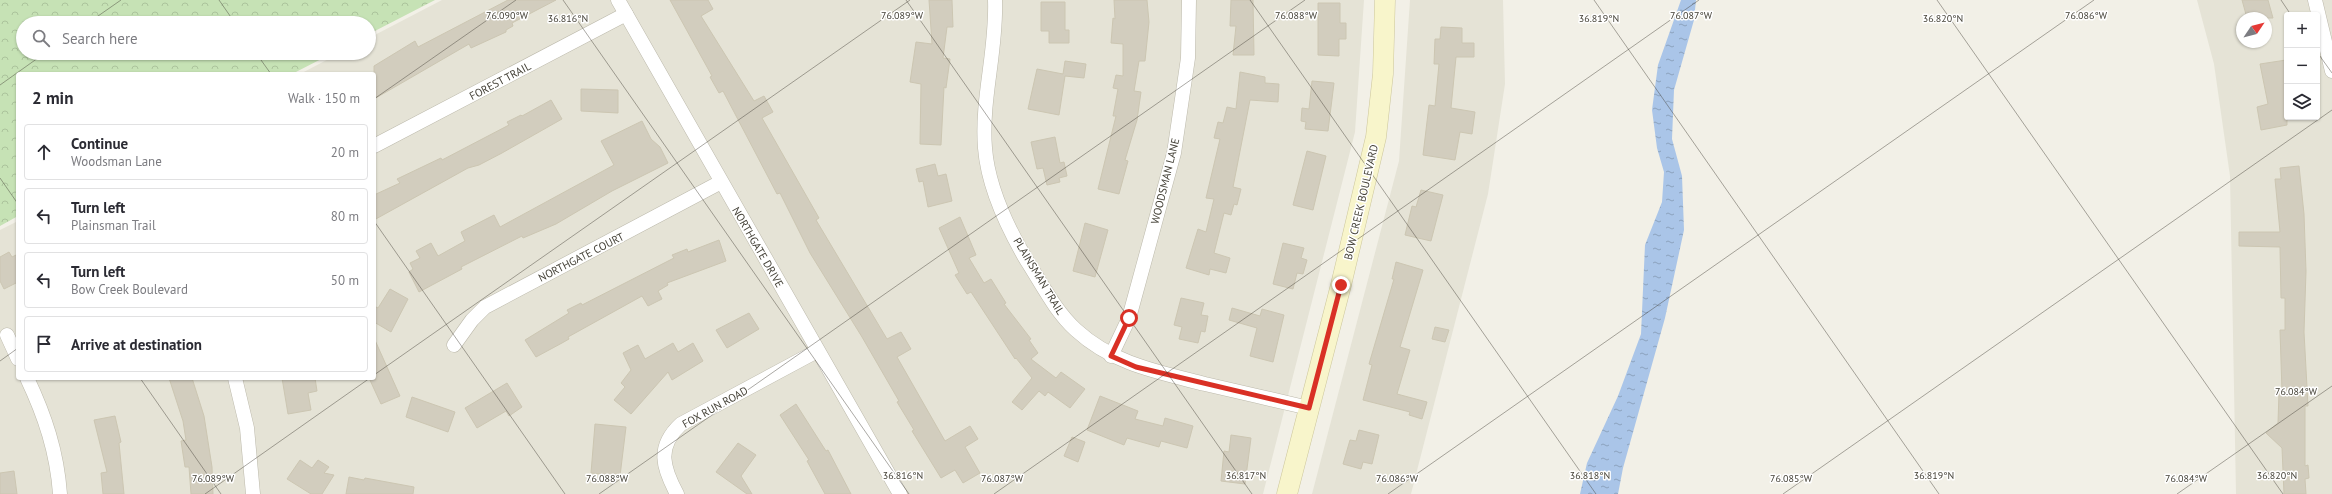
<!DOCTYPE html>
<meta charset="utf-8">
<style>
body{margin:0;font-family:"PT Sans",sans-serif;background:#f2f2f3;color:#2b2b33}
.controls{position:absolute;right:12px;top:12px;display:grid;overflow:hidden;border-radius:4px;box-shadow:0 1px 3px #0004}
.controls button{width:36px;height:36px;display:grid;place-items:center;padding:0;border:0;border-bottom:1px solid #e1e1e2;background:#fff;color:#2b2b33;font:20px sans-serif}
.compass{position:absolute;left:2236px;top:12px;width:36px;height:36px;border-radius:50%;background:#fff;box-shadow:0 1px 3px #0004;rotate:55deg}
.stop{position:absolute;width:12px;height:12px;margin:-9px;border:3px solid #d93025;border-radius:50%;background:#fff}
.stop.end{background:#d93025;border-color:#fff;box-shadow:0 1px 4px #0008}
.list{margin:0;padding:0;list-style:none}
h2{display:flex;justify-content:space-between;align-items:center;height:52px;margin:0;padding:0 16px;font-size:17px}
h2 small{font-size:13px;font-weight:400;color:#7c7c81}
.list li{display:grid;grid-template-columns:26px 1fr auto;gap:12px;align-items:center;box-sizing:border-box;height:56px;margin:0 8px 8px;padding:0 8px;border:1px solid #e1e1e2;border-radius:4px}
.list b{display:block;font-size:15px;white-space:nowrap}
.list p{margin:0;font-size:13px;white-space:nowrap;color:#7c7c81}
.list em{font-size:13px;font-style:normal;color:#7c7c81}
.icon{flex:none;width:22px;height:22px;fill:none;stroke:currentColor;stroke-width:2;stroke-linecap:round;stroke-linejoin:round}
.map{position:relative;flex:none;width:2332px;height:494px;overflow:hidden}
.search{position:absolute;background:#fff;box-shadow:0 1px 3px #0004;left:16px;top:16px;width:360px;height:44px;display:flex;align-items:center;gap:10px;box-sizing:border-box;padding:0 14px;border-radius:22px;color:#7c7c81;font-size:15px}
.panel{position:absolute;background:#fff;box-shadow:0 1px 3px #0004;left:16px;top:72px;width:360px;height:308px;border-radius:4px}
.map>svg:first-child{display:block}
.residential{fill:#e5e3d6;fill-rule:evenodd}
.forest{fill:url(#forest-crowns)}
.water{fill:url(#water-ripples)}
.building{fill:#d2cdbe;stroke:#ccc6b2}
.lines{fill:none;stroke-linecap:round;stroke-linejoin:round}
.street-casing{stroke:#bcb9ab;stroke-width:15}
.secondary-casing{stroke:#cdc79c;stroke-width:21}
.street{stroke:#fff;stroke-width:14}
.secondary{stroke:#f8f5cb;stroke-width:20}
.route{stroke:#d93025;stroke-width:5}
.ticks{fill:none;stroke:#444137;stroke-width:1;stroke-opacity:0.45}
.labels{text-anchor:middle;stroke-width:3;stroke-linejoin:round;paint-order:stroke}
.street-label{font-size:11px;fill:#444137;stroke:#fff}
.ticks-label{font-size:10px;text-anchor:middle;fill:#444137;stroke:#fff;stroke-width:3;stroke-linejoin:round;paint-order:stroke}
</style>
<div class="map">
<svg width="2332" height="494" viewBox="0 0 2332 494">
<defs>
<pattern id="forest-crowns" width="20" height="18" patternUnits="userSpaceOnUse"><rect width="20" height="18" fill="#c6e2b5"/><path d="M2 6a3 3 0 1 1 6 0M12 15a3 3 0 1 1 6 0" fill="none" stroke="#abc39c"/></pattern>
<pattern id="water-ripples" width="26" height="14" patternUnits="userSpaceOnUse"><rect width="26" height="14" fill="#aac5e8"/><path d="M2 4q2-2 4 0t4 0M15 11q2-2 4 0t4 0" fill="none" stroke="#8ca2bd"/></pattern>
</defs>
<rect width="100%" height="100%" fill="#f2f0e7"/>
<g class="residential">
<polygon points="442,0 1364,0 1355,132 1263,494 0,494 0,230 18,221 18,378 374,378 374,74 300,74 340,53 369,53 369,38"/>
<polygon points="1410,0 1503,0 1505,84 1488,194 1411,494 1312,494 1399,161"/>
<path d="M 2197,0 L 2332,0 L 2332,494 L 2236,494 L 2230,176 L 2214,64 ZM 2287,15 L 2317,15 L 2317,117 L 2287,117 ZM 2242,18 L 2266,18 L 2266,42 L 2242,42 Z"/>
</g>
<polygon class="forest" points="0,0 435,0 369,34 369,23 23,23 23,53 333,53 292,74 18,74 18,216 0,226"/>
<polygon class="water" points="1681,0 1696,0 1694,20 1674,90 1672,139 1682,176 1684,230 1665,318 1623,468 1618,494 1580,494 1587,463 1618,396 1641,334 1645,245 1662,202 1664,172 1657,148 1652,110 1658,65"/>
<g class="building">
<polygon points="508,0 556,0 512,23 513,26 506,30 506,32 471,48 469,44 374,99 374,66 415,41 418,47"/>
<polygon points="670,0 708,0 713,9 701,16 754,101 764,96 773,112 762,118 819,218 816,220 825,235 887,339 901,332 911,349 897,357 945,441 970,426 978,439 965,447 980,473 963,483 955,470 941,478 912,431 914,430 897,402 899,401 862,337 810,253 780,193 777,194 723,91 719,93 710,77 712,76"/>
<polygon points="929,0 952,0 953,27 947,27 943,58 950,59 946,88 944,87 941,145 920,144 921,84 910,82 916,42 932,44"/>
<polygon points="1114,0 1147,0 1149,22 1145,61 1139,61 1134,91 1141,92 1137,120 1125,160 1128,161 1119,194 1098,189 1116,116 1113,116 1118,89 1113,88 1116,75 1123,76 1123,44 1111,43 1113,18 1115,19"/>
<polygon points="1231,0 1253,0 1254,55 1233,55 1236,26 1230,26"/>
<polygon points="2242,0 2268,0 2273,18 2247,18"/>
<polygon points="1041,2 1065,2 1065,30 1069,30 1069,43 1049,43 1049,31 1041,31"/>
<polygon points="1318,3 1340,3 1340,23 1346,23 1346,39 1339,39 1339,56 1318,55"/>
<polygon points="1441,27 1462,28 1462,43 1474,43 1474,57 1456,57 1451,108 1475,112 1472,134 1460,132 1455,160 1423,155 1429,105 1435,106 1439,64 1434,64 1435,39 1440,39"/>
<polygon points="2286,60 2287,125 2261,130 2257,107 2268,104 2260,64"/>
<polygon points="1065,61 1086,64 1084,78 1065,76 1059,115 1028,109 1037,69 1063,74"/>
<polygon points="1240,72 1265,77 1265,83 1279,84 1278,102 1250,100 1233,187 1241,189 1237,205 1234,204 1231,215 1224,213 1214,253 1230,258 1226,273 1210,269 1209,275 1186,268 1198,229 1206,232 1214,199 1206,198 1220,139 1214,138 1218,122 1223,123 1227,107 1236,109"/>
<polygon points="1312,81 1334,83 1328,131 1305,129 1306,122 1301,121 1302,108 1309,109"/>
<polygon points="581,89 618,90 618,113 581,111"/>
<polygon points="551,100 562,119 502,153 479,165 468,168 374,220 374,195 400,183 397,179 441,158 442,160 509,125 507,122 521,115 522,116"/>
<polygon points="642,121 651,139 660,147 668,163 612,191 556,224 523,238 522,236 461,267 462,269 419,292 409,272 413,269 410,263 420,258 416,251 431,243 438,256 465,241 461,232 494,215 500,227 614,165 601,141"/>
<polygon points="1055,137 1060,163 1064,162 1067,176 1059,178 1060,182 1047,185 1043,168 1037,169 1031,142"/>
<polygon points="1307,151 1326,156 1313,210 1293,205"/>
<polygon points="935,164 938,176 946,174 952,201 928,207 923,181 919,182 916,169"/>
<polygon points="2299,166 2304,214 2306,271 2304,332 2308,406 2305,406 2305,466 2308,465 2309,478 2305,479 2306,494 2284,494 2282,448 2266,433 2278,423 2279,392 2282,392 2280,330 2285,330 2285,298 2281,298 2280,247 2239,246 2239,232 2280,232 2275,179 2281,179 2280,168"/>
<polygon points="1421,190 1443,195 1431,241 1405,235 1412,206 1416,207"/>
<polygon points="960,217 976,255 969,258 984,283 991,279 1006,303 1004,304 1031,339 1029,340 1038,353 1031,359 1056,378 1061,372 1085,389 1070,408 1048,392 1045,396 1039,391 1022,410 1012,402 1032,378 1016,358 1015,359 971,292 967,294 955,275 959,273 939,228"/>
<polygon points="1085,223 1108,230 1095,277 1073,271"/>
<polygon points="719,240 726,261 667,283 668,285 658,291 662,299 648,306 642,296 568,337 569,339 562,343 536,357 525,340 569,313 567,310 581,303 582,305 674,258 672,255 687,249 688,252"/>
<polygon points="1283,243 1304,248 1301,258 1307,260 1303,274 1297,273 1293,289 1273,284"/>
<polygon points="9,252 12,257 18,254 18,282 4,289 0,281 0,257"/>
<polygon points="1396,262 1423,270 1400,347 1410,350 1397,394 1427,402 1422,419 1409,415 1410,412 1363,400 1372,365 1369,364 1394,279 1392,279"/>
<polygon points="390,289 408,299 391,332 374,322 374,306 378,308"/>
<polygon points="1181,298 1204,303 1201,315 1208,316 1205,332 1201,331 1198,343 1179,339 1182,327 1174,325"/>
<polygon points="1232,308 1260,316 1262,309 1284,315 1273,362 1250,356 1257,328 1229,320"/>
<polygon points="749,313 759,329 727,348 716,330"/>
<polygon points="1435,327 1449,330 1445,342 1432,339"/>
<polygon points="374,338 400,396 381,404 369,378 374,378"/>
<polygon points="673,343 678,352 693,343 703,361 672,380 668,372 631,414 614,400 625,387 621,383 631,370 623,353 638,345 645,359"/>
<polygon points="169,378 192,378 204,416 212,467 213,494 191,494 189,467 185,467 181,441 186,440 183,421"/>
<polygon points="282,378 315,378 317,391 308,393 311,410 288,414"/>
<polygon points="507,383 522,407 509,416 506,411 477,428 465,408"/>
<polygon points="1100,396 1138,411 1135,419 1163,426 1165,418 1193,426 1187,448 1161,441 1159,447 1127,438 1124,445 1087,430"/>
<polygon points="412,397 455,412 448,432 406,417"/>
<polygon points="796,404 826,451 828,450 851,494 825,494 807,461 809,460 780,415"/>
<polygon points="115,416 121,442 119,443 124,494 103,494 101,473 107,472 94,420"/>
<polygon points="595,424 626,427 620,476 591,473"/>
<polygon points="1359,430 1379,435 1372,464 1363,462 1361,469 1343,464 1350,440 1356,441"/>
<polygon points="1231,435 1251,438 1245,484 1221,481 1224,451 1229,452"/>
<polygon points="1072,437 1085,442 1078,462 1064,456"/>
<polygon points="738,443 756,455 741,476 752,494 747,494 716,472"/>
<polygon points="300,460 312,468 318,460 329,467 324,473 334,475 322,494 311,494 287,479"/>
<polygon points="14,471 17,494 0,494 0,473"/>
<polygon points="349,477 364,480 365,478 414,487 413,494 346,494"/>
</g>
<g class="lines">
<defs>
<g id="street">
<polyline points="618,0 900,494"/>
<path d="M 995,0 C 997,50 981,99 985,148 C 988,187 1007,227 1027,261 C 1042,284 1055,311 1076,330 C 1113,364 1158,372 1205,384 C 1240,392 1274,400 1309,408"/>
<polyline points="2315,0 2332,71"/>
<polyline points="374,146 626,14"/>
<polyline points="7,335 18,359"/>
<polyline points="454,345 472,320 485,307 721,182"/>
<polyline points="1111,356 1129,318 1174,153 1188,58 1189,0"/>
<path d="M 27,378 C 45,416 57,452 60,494"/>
<polyline points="235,378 247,428 253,494"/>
<path d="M 677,494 C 663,468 656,447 681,424 L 817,351"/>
</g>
<polyline id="secondary" points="1287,494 1341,285 1376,137 1383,74 1385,0"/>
</defs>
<use href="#street" class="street-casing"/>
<use href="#secondary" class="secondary-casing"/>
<use href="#street" class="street"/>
<use href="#secondary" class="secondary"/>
</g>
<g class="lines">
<polyline class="route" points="1129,318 1111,356 1136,367 1309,408 1341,285"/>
</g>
<path class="ticks" d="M 219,0 L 235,23M 563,0 L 909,494M 906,0 L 1252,494M 1250,0 L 1596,494M 1594,0 L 1939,494M 1937,0 L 2283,494M 2281,0 L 2291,15M 88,23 L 121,0M 2317,52 L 2332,73M 256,53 L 271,74M 0,85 L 45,53M 374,99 L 516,0M 0,178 L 18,204M 374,221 L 565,494M 0,361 L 18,348M 374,375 L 910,0M 140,378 L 221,494M 205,494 L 370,378M 599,494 L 1305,0M 994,494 L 1699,0M 1388,494 L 2094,0M 1783,494 L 2332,110M 2177,494 L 2332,386"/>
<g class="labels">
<g class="street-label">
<text transform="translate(500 81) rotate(-28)" y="4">FOREST TRAIL</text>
<text transform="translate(1165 181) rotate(-76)" y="4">WOODSMAN LANE</text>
<text transform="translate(1361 202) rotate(-77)" y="4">BOW CREEK BOULEVARD</text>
<text transform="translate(758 247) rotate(60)" y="4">NORTHGATE DRIVE</text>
<text transform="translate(581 257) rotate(-27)" y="4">NORTHGATE COURT</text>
<text transform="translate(1039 276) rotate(59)" y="4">PLAINSMAN TRAIL</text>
<text transform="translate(715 407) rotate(-29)" y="4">FOX RUN ROAD</text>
</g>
</g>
<g class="ticks-label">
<text x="507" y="19">76.090°W</text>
<text x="902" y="19">76.089°W</text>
<text x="1296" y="19">76.088°W</text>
<text x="1691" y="19">76.087°W</text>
<text x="2086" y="19">76.086°W</text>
<text x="568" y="22">36.816°N</text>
<text x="1599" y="22">36.819°N</text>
<text x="1943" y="22">36.820°N</text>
<text x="2296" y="395">76.084°W</text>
<text x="903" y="479">36.816°N</text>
<text x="1246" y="479">36.817°N</text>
<text x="1590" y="479">36.818°N</text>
<text x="1934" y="479">36.819°N</text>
<text x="2277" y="479">36.820°N</text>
<text x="213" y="482">76.089°W</text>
<text x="607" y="482">76.088°W</text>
<text x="1002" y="482">76.087°W</text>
<text x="1397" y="482">76.086°W</text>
<text x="1791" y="482">76.085°W</text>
<text x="2186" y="482">76.084°W</text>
</g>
</svg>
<div class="controls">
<button>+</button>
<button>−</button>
<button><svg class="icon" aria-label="layers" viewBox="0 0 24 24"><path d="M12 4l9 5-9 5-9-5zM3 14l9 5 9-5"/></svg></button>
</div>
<svg class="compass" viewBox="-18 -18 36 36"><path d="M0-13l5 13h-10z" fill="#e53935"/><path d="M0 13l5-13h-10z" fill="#7c7c81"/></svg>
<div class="stop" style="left:1129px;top:318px"></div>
<div class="stop end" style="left:1341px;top:285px"></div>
<div class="search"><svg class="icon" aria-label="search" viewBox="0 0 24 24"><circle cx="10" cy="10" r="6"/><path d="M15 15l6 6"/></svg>Search here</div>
<section class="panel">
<h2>2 min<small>Walk · 150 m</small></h2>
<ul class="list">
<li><svg class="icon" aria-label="ahead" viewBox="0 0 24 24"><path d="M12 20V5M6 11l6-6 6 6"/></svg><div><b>Continue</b><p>Woodsman Lane</p></div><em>20 m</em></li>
<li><svg class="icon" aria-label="left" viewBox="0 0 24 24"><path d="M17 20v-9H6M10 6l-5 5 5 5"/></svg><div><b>Turn left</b><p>Plainsman Trail</p></div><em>80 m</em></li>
<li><svg class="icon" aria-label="left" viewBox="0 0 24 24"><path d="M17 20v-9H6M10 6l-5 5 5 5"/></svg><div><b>Turn left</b><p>Bow Creek Boulevard</p></div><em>50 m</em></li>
<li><svg class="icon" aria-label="arrive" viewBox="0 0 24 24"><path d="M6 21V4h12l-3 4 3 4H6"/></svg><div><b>Arrive at destination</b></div></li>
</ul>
</section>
</div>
